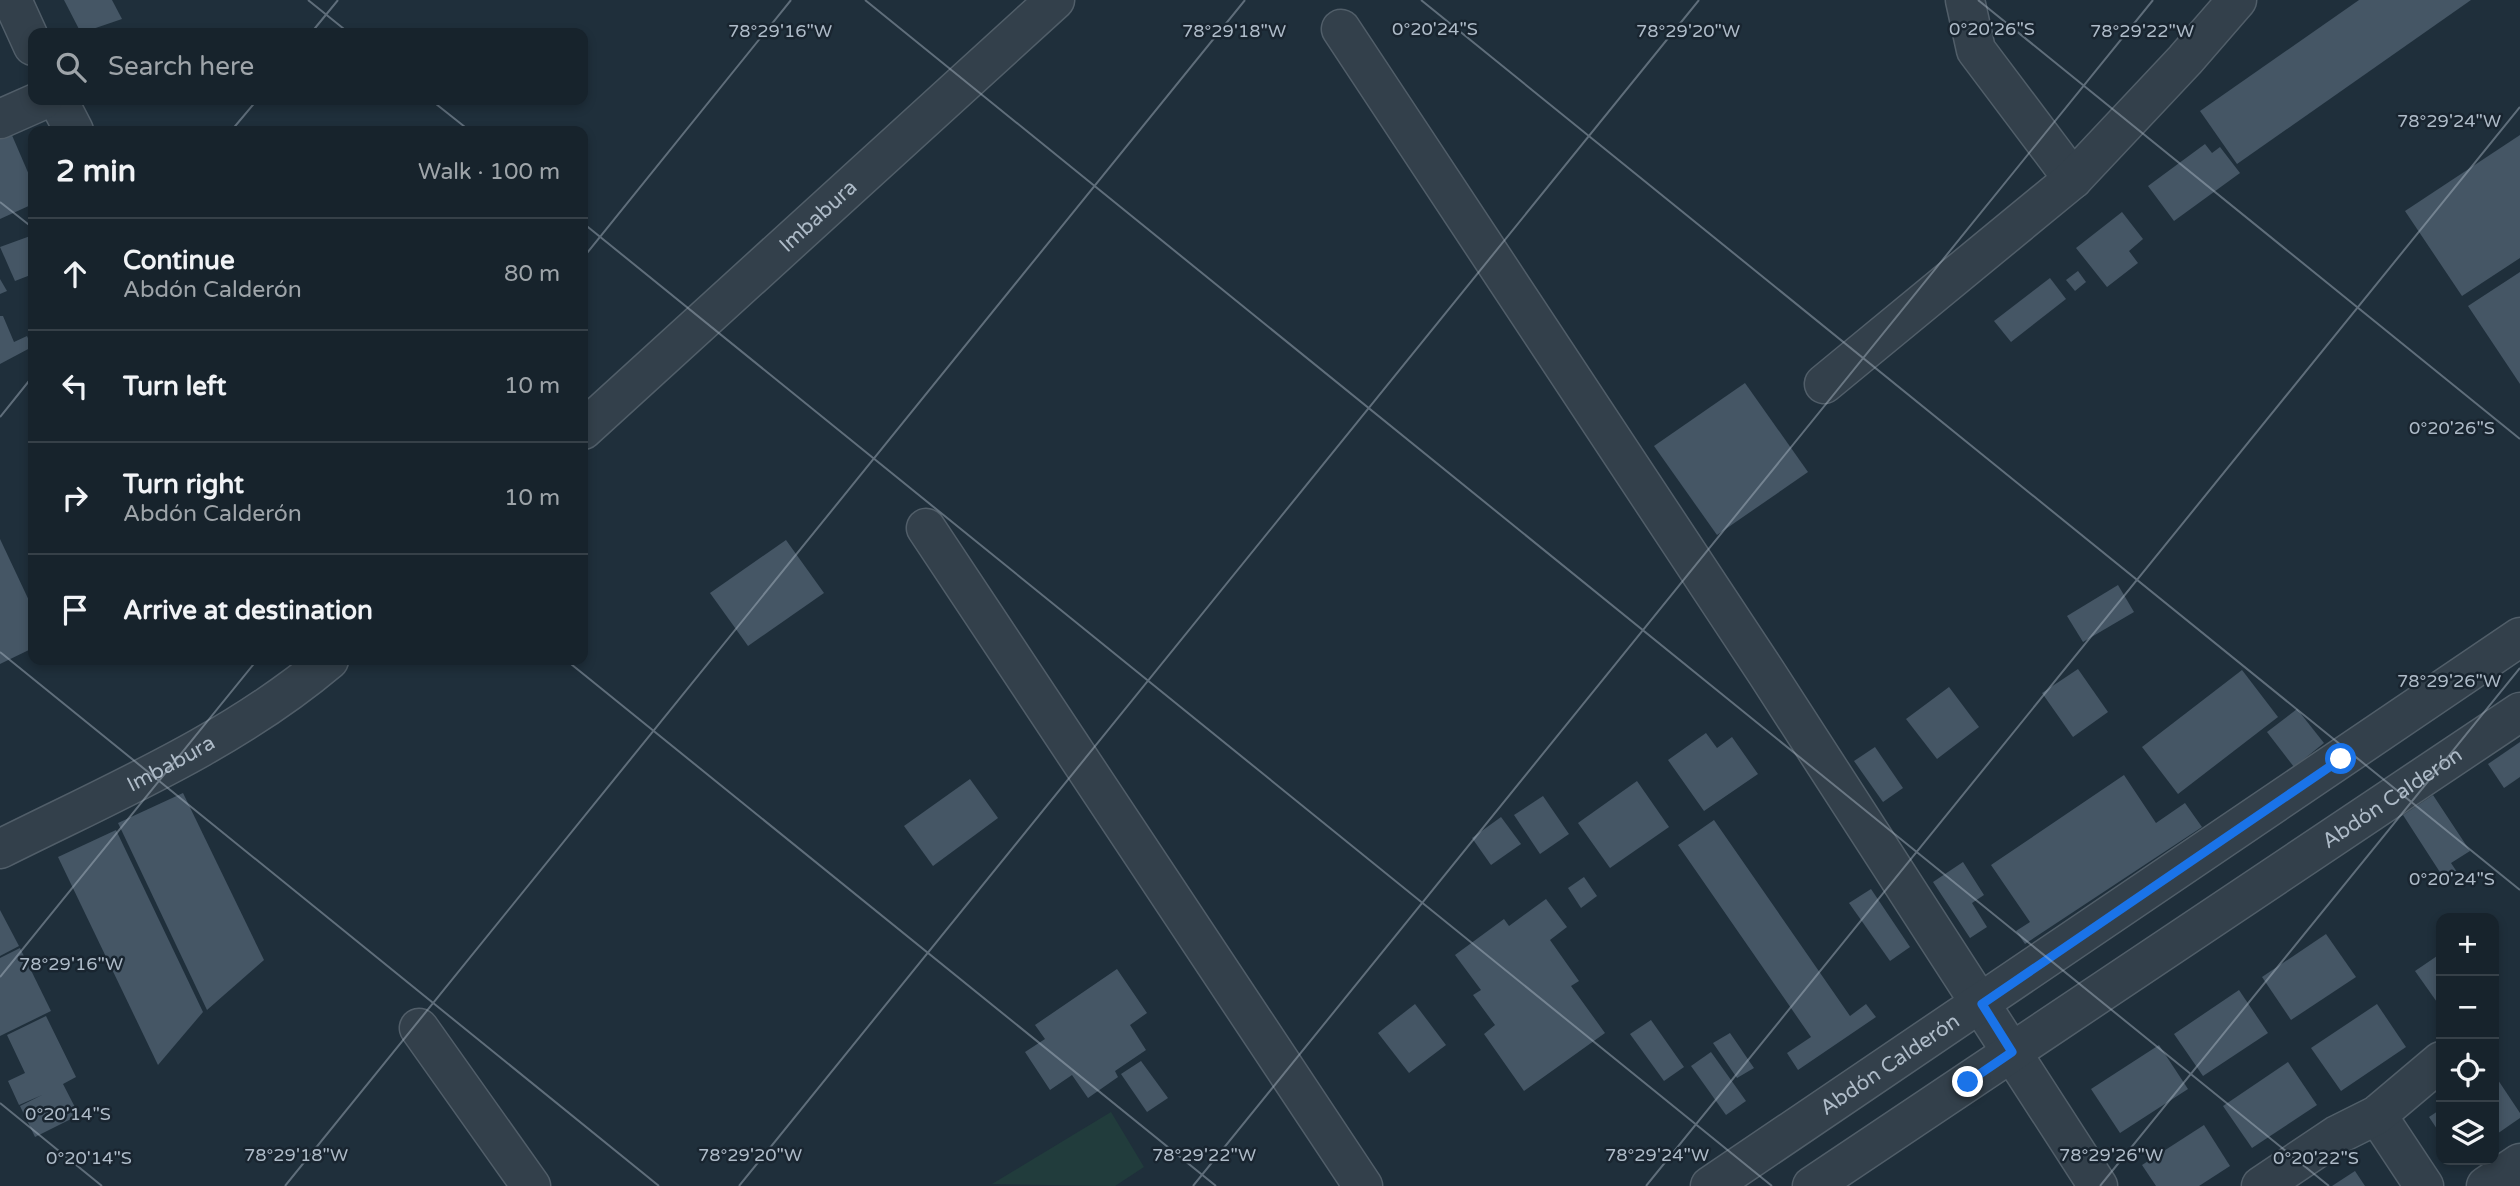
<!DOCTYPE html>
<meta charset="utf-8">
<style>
body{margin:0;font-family:"Varela Round",sans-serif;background:#202b34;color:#f1f3f6}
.controls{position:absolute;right:21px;bottom:21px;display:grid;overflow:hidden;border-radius:14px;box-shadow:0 4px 10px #0003}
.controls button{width:63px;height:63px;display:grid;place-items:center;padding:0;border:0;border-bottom:2px solid #364048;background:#17232c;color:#f1f3f6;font:35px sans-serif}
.stop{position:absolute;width:21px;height:21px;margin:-16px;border:5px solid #1a73e8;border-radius:50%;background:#fff}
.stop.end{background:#1a73e8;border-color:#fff;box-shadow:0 2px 7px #0008}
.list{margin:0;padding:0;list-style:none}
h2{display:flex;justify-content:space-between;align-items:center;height:91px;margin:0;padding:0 28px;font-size:30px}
h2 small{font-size:23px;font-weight:400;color:#9ea4a9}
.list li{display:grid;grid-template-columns:46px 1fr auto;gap:21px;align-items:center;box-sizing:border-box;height:112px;padding:0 28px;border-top:2px solid #364048}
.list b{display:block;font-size:26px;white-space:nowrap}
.list p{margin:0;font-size:23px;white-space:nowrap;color:#9ea4a9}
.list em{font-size:23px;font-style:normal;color:#9ea4a9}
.icon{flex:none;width:38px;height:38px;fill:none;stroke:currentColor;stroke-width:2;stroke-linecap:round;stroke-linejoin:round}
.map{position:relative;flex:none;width:2520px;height:1186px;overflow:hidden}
.search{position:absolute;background:#17232c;box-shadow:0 4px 10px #0003;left:28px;top:28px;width:560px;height:77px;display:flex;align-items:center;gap:18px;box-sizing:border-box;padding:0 24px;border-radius:14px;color:#9ea4a9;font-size:26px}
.panel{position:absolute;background:#17232c;box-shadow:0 4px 10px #0003;left:28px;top:126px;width:560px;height:539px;border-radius:14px}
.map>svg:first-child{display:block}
.grass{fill:#213c3c}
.building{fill:#455665}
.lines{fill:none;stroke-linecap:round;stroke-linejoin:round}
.minor-casing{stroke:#515e69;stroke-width:41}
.minor{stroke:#33404b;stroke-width:38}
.route{stroke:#1a73e8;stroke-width:9}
.ticks{fill:none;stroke:#aebbc8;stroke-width:2;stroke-opacity:0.45}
.labels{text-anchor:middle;stroke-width:5;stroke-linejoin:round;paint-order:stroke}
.street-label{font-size:21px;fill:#aebbc8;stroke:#192530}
.ticks-label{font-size:18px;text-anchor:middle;fill:#aebbc8;stroke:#192530;stroke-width:5;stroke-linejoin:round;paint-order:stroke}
</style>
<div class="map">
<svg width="2520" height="1186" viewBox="0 0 2520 1186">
<rect width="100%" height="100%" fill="#1f2f3b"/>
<polygon class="grass" points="1111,1112 1144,1167 1115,1186 992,1184"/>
<g class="building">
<polygon points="64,0 112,0 122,19 81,33"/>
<polygon points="2359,0 2471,0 2237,164 2200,111"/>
<polygon points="11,133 33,184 33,204 0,219 0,138"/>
<polygon points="2520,135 2520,258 2462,296 2405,211"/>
<polygon points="2205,144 2212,153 2220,147 2240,173 2174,221 2148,186"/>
<polygon points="2122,212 2143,239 2129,251 2138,263 2107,287 2076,248"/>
<polygon points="33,235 33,274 15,281 0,247"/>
<polygon points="2078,271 2086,282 2075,291 2066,280"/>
<polygon points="2520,272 2520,384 2468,306"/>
<polygon points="2050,278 2066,299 2011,342 1994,321"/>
<polygon points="0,279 7,291 0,294"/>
<polygon points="0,316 3,316 14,342 27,336 32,347 0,364"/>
<polygon points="1745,383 1808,472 1717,535 1654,446"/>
<polygon points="0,539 33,609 33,648 0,664"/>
<polygon points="786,540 824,593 748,646 710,593"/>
<polygon points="2118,585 2134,612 2083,642 2067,616"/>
<polygon points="2078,669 2108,712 2073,737 2042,693"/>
<polygon points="2242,670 2278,717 2178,794 2142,747"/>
<polygon points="1949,687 1979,727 1937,759 1906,719"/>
<polygon points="2297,709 2324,743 2294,767 2267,732"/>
<polygon points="1706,733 1717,748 1732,737 1758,774 1704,811 1668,760"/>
<polygon points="2520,742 2520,777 2504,788 2488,764"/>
<polygon points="1875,747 1903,788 1883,802 1854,761"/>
<polygon points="2124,775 2156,823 2185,803 2202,827 2025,944 2016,931 2030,922 1991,865"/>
<polygon points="970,779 998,818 933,866 904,826"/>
<polygon points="1637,781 1669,827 1610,868 1578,823"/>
<polygon points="183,793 264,960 207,1010 118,823"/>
<polygon points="2433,795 2470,851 2451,863 2457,872 2445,880 2403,815"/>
<polygon points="1543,796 1569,834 1540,854 1514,815"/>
<polygon points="1501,817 1521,844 1491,865 1472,838"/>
<polygon points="1714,820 1850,1016 1866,1004 1876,1017 1798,1070 1787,1053 1811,1037 1678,845"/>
<polygon points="116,830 203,1012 158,1065 58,857"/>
<polygon points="1963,862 1984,895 1972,903 1987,927 1970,938 1933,882"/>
<polygon points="1584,877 1597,896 1581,908 1568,888"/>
<polygon points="1871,889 1910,947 1890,961 1849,903"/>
<polygon points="1546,899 1567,927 1550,940 1579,981 1571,986 1605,1033 1524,1091 1484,1034 1495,1025 1473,995 1481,990 1455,955 1504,919 1509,926"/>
<polygon points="0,910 19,946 0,956"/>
<polygon points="2326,934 2356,977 2291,1020 2262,977"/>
<polygon points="20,948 51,1011 0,1036 0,958"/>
<polygon points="2440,954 2441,1003 2439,1005 2415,971"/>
<polygon points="1117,969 1147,1013 1130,1025 1146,1050 1115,1071 1118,1077 1088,1098 1072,1075 1050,1090 1025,1052 1045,1039 1035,1025"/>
<polygon points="2239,990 2268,1033 2203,1076 2174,1034"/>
<polygon points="1415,1004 1446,1045 1409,1073 1378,1033"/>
<polygon points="2377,1004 2406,1047 2341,1091 2311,1048"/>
<polygon points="46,1016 76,1077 63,1084 79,1115 35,1137 20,1106 42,1095 19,1105 8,1081 25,1073 7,1035"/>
<polygon points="1651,1020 1684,1067 1664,1081 1630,1034"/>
<polygon points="1730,1033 1754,1068 1737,1078 1713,1043"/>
<polygon points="2159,1045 2188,1089 2120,1133 2091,1089"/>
<polygon points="1711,1052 1746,1101 1726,1115 1691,1066"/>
<polygon points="1141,1061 1168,1098 1147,1112 1121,1074"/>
<polygon points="2288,1062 2317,1105 2252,1148 2223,1106"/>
<polygon points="2494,1074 2520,1113 2520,1118 2494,1136"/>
<polygon points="2441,1109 2441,1135 2429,1117"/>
<polygon points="2204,1125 2230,1166 2199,1186 2156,1186 2142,1165"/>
<polygon points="2355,1171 2365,1186 2332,1186"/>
</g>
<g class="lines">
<defs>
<g id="minor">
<polyline points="12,0 33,46"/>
<polyline points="1965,0 1976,50 2073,179"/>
<polyline points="1341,29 1766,672 2098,1186"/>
<polyline points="58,100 74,131"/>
<polyline points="0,119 43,100"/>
<polyline points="1824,384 2073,179 2185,60 2237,0"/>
<path id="s1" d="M 583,430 L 1055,0"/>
<polyline points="926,528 1363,1186"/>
<path id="s2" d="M 0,849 C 114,792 232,742 329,660"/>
<polyline points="419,1028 531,1186"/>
<polyline points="2377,1115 2424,1186"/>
<path id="s3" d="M 1710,1186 L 2520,637"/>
<path id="s4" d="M 1812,1186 L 2520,712"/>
<polyline points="2261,1186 2337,1135 2377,1115 2441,1061"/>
<polyline points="2486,1186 2520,1163"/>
</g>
</defs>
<use href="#minor" class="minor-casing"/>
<use href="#minor" class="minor"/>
</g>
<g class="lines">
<polyline class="route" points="1968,1082 2012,1052 1982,1004 2341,759"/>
</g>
<path class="ticks" d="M 308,0 L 349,33M 865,0 L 2329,1186M 1421,0 L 2520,890M 1978,0 L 2520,439M 311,33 L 338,0M 431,100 L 470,131M 231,131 L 257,100M 0,202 L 33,228M 583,223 L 1772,1186M 583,258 L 791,0M 0,417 L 33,376M 0,652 L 659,1186M 566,660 L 1216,1186M 0,977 L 257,660M 0,1103 L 102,1186M 285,1186 L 1245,0M 739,1186 L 1699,0M 1193,1186 L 2153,0M 1646,1186 L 2520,107M 2100,1186 L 2520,668"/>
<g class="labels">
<g class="street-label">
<text dy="7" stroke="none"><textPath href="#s1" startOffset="318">Imbabura</textPath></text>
<text dy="7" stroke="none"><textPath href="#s2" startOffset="191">Imbabura</textPath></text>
<text dy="7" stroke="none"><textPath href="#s4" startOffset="698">Abdón Calderón</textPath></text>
<text dy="7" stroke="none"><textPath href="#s3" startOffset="217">Abdón Calderón</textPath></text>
</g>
</g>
<g class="ticks-label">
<text x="1435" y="35">0°20'24"S</text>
<text x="1992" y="35">0°20'26"S</text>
<text x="780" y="37">78°29'16"W</text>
<text x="1234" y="37">78°29'18"W</text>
<text x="1688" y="37">78°29'20"W</text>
<text x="2142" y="37">78°29'22"W</text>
<text x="2449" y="127">78°29'24"W</text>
<text x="2452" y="434">0°20'26"S</text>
<text x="2449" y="687">78°29'26"W</text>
<text x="2452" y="885">0°20'24"S</text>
<text x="71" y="970">78°29'16"W</text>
<text x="68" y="1120">0°20'14"S</text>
<text x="296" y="1161">78°29'18"W</text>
<text x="750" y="1161">78°29'20"W</text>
<text x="1204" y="1161">78°29'22"W</text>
<text x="1657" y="1161">78°29'24"W</text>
<text x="2111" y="1161">78°29'26"W</text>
<text x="89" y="1164">0°20'14"S</text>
<text x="2316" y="1164">0°20'22"S</text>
</g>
</svg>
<div class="controls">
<button>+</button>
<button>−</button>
<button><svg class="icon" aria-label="locate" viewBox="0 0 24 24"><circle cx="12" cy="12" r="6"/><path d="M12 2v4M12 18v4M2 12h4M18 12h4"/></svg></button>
<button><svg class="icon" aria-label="layers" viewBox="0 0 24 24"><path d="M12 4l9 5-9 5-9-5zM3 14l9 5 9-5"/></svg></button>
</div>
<div class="stop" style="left:2341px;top:759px"></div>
<div class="stop end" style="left:1968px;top:1082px"></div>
<div class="search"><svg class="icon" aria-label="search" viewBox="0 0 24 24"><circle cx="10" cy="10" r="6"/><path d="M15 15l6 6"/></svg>Search here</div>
<section class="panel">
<h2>2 min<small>Walk · 100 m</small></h2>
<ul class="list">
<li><svg class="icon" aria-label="ahead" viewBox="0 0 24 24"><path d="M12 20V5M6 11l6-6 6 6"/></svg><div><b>Continue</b><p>Abdón Calderón</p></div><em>80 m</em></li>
<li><svg class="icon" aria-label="left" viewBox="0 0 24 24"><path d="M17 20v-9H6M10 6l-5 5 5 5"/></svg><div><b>Turn left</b></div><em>10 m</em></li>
<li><svg class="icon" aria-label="right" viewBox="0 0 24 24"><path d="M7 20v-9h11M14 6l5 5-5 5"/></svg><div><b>Turn right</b><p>Abdón Calderón</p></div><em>10 m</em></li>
<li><svg class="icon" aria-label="arrive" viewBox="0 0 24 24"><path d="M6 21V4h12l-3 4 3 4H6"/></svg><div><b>Arrive at destination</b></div></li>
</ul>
</section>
</div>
